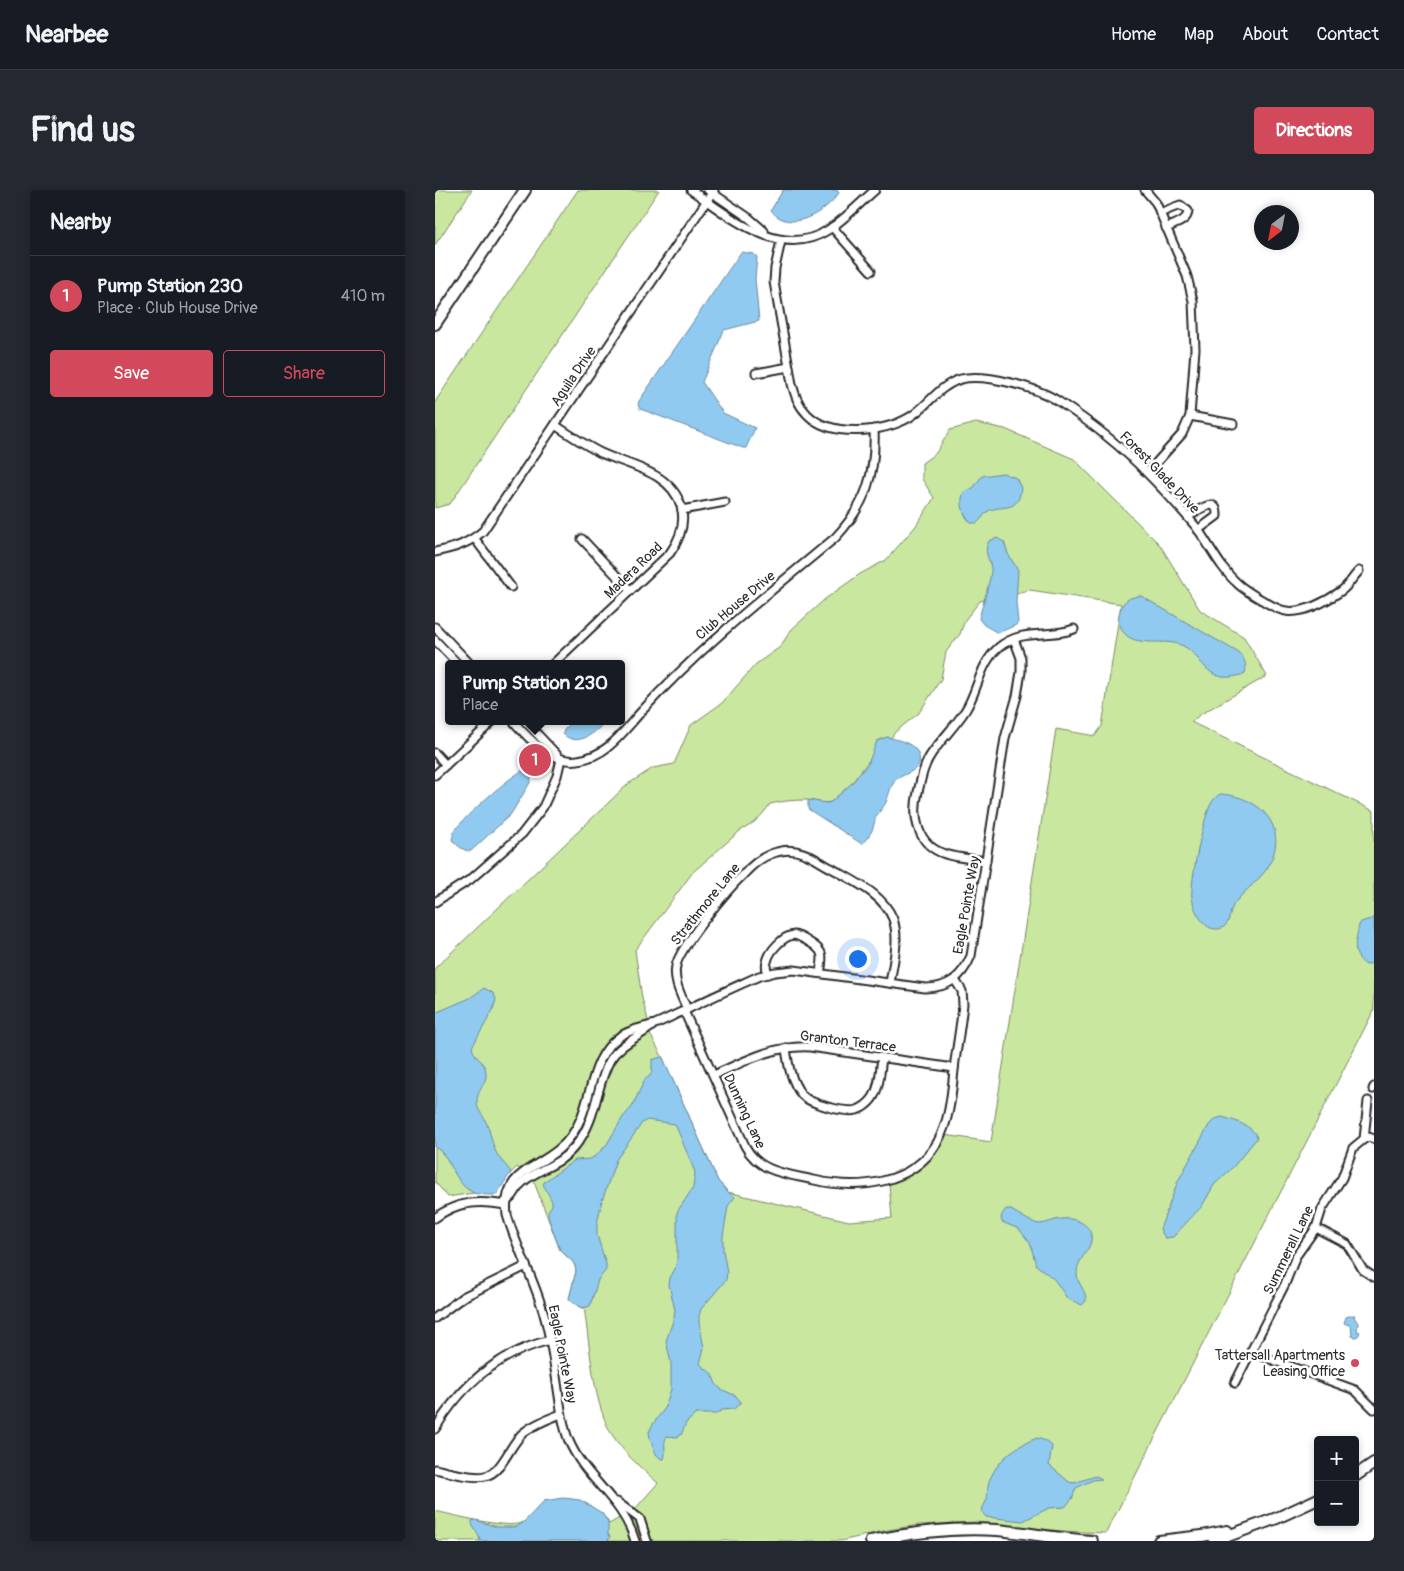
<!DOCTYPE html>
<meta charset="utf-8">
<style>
body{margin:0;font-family:Pangolin,sans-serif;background:#242831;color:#f1f3f6}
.controls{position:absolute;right:15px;bottom:15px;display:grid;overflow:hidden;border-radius:5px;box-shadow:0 2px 8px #0003}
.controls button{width:45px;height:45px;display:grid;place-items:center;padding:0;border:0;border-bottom:1px solid #363941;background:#171b24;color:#f1f3f6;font:25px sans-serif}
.compass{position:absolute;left:819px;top:15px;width:45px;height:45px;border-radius:50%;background:#171b24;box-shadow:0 2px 8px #0003;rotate:212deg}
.you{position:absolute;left:422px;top:768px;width:18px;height:18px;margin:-12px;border:4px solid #fff;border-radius:50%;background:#1a73e8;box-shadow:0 0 0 8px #1a73e833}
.badge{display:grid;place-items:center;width:32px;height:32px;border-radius:50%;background:#d1495b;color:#fff;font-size:16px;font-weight:700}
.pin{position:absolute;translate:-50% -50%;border:2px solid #fff;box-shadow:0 1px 5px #0006}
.popup{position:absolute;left:10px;top:470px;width:180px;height:65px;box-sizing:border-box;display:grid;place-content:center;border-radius:5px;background:#171b24;filter:drop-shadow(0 1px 4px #0005);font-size:16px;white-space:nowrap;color:#9ea1a6}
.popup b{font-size:19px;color:#f1f3f6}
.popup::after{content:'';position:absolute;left:50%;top:100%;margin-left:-10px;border:10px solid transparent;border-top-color:#171b24}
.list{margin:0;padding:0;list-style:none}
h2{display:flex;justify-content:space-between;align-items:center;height:65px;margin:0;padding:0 20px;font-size:21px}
h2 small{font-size:16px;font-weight:400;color:#9ea1a6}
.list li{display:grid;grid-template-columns:32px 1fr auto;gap:15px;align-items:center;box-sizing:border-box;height:80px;padding:0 20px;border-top:1px solid #363941}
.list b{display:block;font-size:19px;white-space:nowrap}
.list p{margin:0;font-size:16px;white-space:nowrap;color:#9ea1a6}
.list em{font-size:16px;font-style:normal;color:#9ea1a6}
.actions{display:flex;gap:10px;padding:15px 20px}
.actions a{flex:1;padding:11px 0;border:1px solid #d1495b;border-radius:5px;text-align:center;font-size:18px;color:#d1495b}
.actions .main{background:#d1495b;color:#fff}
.map{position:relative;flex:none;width:939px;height:1351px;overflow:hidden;border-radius:5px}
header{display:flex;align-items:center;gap:30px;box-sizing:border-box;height:70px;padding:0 25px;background:#171b24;border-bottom:1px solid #363941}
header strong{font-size:24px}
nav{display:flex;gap:28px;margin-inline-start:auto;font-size:18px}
.intro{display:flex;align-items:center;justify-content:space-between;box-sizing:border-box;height:120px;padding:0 30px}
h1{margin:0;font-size:35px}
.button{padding:12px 22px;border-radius:5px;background:#d1495b;color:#fff;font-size:18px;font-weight:700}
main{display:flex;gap:30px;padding:0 30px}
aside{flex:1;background:#171b24;border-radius:5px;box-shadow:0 2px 8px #0003}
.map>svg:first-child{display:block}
.grass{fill:#c9e79f;stroke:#7a8965;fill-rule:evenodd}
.water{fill:#91caf0;stroke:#688aa1}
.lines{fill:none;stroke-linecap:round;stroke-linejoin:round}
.street-casing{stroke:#2b2b2b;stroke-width:11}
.secondary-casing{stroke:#2b2b2b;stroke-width:14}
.street{stroke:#fff;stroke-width:7}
.secondary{stroke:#fff;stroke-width:10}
.poi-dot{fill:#d1495b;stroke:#fff;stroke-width:2}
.labels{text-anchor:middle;stroke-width:5;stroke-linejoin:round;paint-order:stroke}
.street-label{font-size:14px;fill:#2b2b2b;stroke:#fff}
.poi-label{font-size:14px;fill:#2b2b2b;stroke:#fff;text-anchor:end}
</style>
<header>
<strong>Nearbee</strong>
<nav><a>Home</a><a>Map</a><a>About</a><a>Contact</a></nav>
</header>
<div class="intro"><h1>Find us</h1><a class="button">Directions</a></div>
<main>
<aside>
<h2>Nearby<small></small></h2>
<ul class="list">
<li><span class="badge">1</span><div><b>Pump Station 230</b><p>Place · Club House Drive</p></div><em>410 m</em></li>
</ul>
<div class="actions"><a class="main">Save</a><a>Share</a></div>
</aside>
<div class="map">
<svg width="939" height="1351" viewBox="0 0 939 1351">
<rect width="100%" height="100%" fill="#fff"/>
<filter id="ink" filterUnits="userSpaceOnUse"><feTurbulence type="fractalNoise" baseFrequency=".02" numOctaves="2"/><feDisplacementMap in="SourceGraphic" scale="10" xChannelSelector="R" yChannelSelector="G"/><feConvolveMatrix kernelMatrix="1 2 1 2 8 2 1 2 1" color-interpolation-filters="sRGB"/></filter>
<g filter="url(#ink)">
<g class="grass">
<polygon points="0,0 37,0 0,55"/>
<polygon points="143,0 224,0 15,314 0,318 0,212"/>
<path d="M 541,233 L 570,239 L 639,269 L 725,355 L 765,420 L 809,447 L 832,486 L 766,524 L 756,532 L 939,621 L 939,820 L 671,1343 L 627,1341 L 540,1332 L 484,1335 L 453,1340 L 406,1351 L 0,1351 L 0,1321 C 19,1325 70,1339 86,1333 C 96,1329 102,1318 109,1311 C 131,1308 143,1306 161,1320 C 167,1324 171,1327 174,1334 L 200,1319 L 223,1293 C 208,1280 192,1266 180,1249 C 158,1220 155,1155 149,1118 L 146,1118 L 134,1109 L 141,1081 L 140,1076 L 138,1072 L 125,1060 L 99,992 L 82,977 L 70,989 L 61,1005 L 39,1003 L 13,1007 L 0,992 L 0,778 L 193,594 L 218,578 L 239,574 L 256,535 L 287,513 L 321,474 L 345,457 L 356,440 L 390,409 L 425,384 L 451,370 L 480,337 L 499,308 L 487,289 L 487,273 L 501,263 L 515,240 ZM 595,400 L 686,414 L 667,536 L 660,546 L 621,539 L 556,952 L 510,945 C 497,968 480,986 454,994 L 457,1028 L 414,1031 L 293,1002 L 283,991 L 228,868 L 215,844 L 213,830 L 207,808 L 200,760 L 258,682 L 306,640 C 318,635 328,625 335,614 C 347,611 359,610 372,610 C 379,611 388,614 396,612 L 416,594 L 452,547 L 456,548 L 460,542 L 484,523 L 506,489 L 511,462 L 525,444 L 530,430 L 545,411 Z"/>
</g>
<g class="water">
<path d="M 348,0 L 402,0 L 404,3 C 391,22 354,45 336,20 Z"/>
<polygon points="306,62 319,64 322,67 320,89 324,131 289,140 267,192 288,223 320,238 311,258 308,258 211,221 205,219 203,215 204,211"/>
<path d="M 568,283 L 581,288 L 586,298 C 584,324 567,314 553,321 C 549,324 546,330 542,333 L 536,333 C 528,326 524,312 529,302 L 538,298 L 547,286 Z"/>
<path d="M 562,348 L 569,352 L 573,364 L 583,380 L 581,412 L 583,432 L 581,435 L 563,443 L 549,435 L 544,429 C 546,418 557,388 556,378 C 554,368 548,361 554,351 Z"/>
<path d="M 706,406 L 804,463 C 810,470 812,474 810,483 C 805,486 801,486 796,487 C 769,490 766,463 746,455 C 727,447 693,461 685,435 C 682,428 684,422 687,416 C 691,408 697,407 706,406 Z"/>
<path d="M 138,531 L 171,531 C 160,543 143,558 128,544 L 129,540 Z"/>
<path d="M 452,547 C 463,550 481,553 484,566 C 488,583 465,583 459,592 C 455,598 454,604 452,610 C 450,616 444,621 441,627 C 439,632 441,628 439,634 C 438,642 432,648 427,654 L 373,619 L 373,610 L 392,613 L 396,612 L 416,594 L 433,574 L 442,551 Z"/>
<path d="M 87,581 L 95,583 L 96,591 L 76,624 L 36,661 C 28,661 23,656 17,650 C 18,646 18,643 21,639 C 30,626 73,588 87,581 Z"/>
<path d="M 785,604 C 823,606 855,635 834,675 C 826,690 809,700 799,714 C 793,724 796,739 781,739 C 776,739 771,736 768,732 C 762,725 759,718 757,708 C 755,692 768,627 777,612 C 779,609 782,606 785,604 Z"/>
<path d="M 939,728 L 939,772 L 931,775 C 915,763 921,753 924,735 L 926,732 Z"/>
<path d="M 49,798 L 58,803 L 61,809 L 58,820 L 37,857 C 38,867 51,872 51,883 C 52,894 41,901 42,913 C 42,920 47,923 50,930 C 55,939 56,950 60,960 C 63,968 71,975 76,982 L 61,1005 C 53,1005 43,1005 37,1002 C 18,993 18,968 0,957 L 0,823 L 35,808 Z"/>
<path d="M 226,867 L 228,868 L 283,991 L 293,1002 L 300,1007 L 293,1016 L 288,1046 L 288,1061 L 292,1082 L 291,1090 L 266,1119 L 264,1126 L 264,1132 L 269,1158 L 265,1174 L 277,1184 L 281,1194 L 286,1199 L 301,1206 L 306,1212 L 299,1219 L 287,1220 L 281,1224 L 261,1224 L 251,1233 L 246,1245 L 242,1247 L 232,1246 C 227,1253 232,1261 229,1269 L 226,1269 L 221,1264 L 215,1249 L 214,1242 L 218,1234 L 230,1218 L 236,1199 L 236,1173 L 231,1151 L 239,1128 L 240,1120 L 234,1095 L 235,1088 L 240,1079 L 242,1070 L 242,1022 L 258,998 L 260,982 L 240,934 L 212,930 L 207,933 L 181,970 L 166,1014 L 162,1035 L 162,1045 L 171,1074 L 171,1080 L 163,1090 L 155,1116 C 146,1120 141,1115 134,1109 L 141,1081 L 140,1076 L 138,1072 L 125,1060 L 113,1027 L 113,1021 L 117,1015 L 117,1011 L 108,994 L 110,991 L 140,970 L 155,969 L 162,965 L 172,954 L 188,927 L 197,917 L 210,889 L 215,886 L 217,881 L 217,870 Z"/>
<path d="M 787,927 C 798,930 819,936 822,948 L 798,977 L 779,995 L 767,1016 L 738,1047 L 730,1048 L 725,1039 L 743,991 L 774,935 L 780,929 Z"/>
<path d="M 571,1019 L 576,1020 C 584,1024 594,1032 604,1034 C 612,1034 619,1029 627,1029 C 640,1027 659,1035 656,1051 C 654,1062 642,1070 642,1082 C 641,1093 652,1101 651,1111 L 647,1115 L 632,1108 L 619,1089 L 601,1075 L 595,1053 L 584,1039 L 567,1032 C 565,1027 567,1024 571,1019 Z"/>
<polygon points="917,1125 920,1125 919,1127 923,1133 922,1141 925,1142 923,1146 920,1147 917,1146 916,1136 909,1133 911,1127"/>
<path d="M 602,1248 L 611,1251 L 617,1256 L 614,1275 L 634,1292 L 639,1293 L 661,1286 L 667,1289 L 658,1290 L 641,1298 L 637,1309 L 630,1317 L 614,1318 L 588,1331 L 551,1327 C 544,1320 549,1317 552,1309 C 553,1303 552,1295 555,1289 C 564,1268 581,1256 602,1248 Z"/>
<path d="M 128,1308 L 145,1310 L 167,1323 L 173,1332 L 173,1345 L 175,1346 L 173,1351 L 45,1351 C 44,1343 36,1337 37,1331 L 40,1330 L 62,1337 L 80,1337 L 88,1333 L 109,1311 Z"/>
</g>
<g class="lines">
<defs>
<g id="street">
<path d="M 256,0 C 294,26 345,71 393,40 C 410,29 425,13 440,0"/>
<polyline points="273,0 314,28 329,41"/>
<polyline points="710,0 721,13 752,86 758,111 760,159 755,226 747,244 712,283"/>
<path d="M 725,23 L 745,15 L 753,21 C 753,31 740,34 731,38"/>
<polyline points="397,37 436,81"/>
<path d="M 346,51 L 340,78 L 339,92 L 357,194 C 360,205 363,215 372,224 C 395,248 448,243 475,227 C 493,216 504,195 526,189 C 550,183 603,198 623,211 C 655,232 685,255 711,282 C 729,300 746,319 762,338 C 775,356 785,378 802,393 C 809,400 819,405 827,410 C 834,414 842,420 851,421 C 868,424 892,411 906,401 C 913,396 918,387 924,381"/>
<polyline points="321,183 354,177"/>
<polyline points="755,226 798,234"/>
<polyline points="247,320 290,312"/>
<path d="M 753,327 C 761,322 783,304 782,326 L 763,340"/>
<polyline points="40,349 76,397"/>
<polyline points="147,349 195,400"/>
<path d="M 0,362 C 19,358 33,354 48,341 L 279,0"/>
<polyline points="0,437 35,474"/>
<polyline points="0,450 23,474"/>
<path d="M 118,474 L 235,363 C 245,349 251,334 246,316 C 236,282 195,276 166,263 C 150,255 135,245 120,235"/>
<path d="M 78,531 C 94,549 116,574 143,570 C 172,566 187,543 205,523 C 264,458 332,404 400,348 C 431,315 441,284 439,239"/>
<polyline points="90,531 122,565"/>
<polyline points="0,563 11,575"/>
<polyline points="0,585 58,531"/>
<path d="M 551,671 C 538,669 523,668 510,664 C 482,655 477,627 483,602 C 486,589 489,574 497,563 C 507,549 520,536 530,521 C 543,501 544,475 563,458 C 588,437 613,449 639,439"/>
<polyline points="0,712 36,689 87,644 108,617 122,586 126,569"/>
<path d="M 333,784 C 332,780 330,776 332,772 C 334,761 348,746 359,745 C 365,746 369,749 374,752 C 390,761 388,767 385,783"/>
<path d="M 252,819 C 246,805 238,791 241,776 C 244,758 293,699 308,685 C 317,675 329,665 342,662 C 351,659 360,660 368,663 C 379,667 388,674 398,679 C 420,692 448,704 458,729 C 465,750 458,773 455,793"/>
<path d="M 249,821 L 310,956 C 324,983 353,984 379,990 C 423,1000 477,995 502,953 C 516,929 517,897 520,871 C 523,852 526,833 528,814 L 527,801 L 520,790"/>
<path d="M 351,858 C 353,874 356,892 367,905 C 375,914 410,923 422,920 C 428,918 433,914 437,909 C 445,898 445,880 447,868"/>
<path d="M 279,885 C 310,871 339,855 375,857 L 519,878"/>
<polyline points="938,899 939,897"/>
<polyline points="929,949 934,947 939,949"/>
<path d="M 70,1012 C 82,1006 79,999 88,992 C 106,977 125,976 141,955 C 163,927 160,897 175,870 C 185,854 204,847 217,836"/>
<path d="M 0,1028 C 22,1011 45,1010 71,1015"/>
<polyline points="881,1038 912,1054 928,1080 939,1087"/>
<polyline points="0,1128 28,1107 91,1076"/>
<polyline points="816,1162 920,1200 939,1219"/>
<polyline points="800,1193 850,1094 861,1066 881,1038 887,1019 907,988 918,958 929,949 933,911"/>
<path d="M 0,1239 C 27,1194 63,1163 115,1150"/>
<path d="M 0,1279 C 13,1282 38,1289 50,1286 C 67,1283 75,1254 88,1243 C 99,1234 113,1229 126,1224"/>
<polyline points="182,1312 205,1329 212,1351"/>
<path d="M 200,1351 C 188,1309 150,1289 134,1251 C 128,1237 126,1221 124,1206 C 120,1180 117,1154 110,1128 C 101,1092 82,1060 72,1025 C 67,982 98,981 124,959 C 135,950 141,940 146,928 C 158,899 157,867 184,847 C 195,839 207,838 220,834 C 230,830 241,824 251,820 C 275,808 300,797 324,786 L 340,782 L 359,780 L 490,798 C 514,798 527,787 536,766 L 570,548 L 582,506 L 586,482 L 586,468 L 579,449"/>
</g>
<g id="secondary">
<polyline points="0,134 90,0"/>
<polyline points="920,1286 939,1273"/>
<path d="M 436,1351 C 478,1342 520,1337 562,1340 C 594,1343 625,1349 657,1351"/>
<polyline points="724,1351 767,1346 792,1341"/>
<polyline points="779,1351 842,1328 883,1309"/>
</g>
</defs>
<use href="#street" class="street-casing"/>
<use href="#secondary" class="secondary-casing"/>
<use href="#street" class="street"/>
<use href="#secondary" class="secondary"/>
</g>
</g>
<circle class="poi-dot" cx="920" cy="1173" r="5"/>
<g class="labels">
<g class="street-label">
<text transform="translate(138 186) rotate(-56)" y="5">Aguila Drive</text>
<text transform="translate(725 282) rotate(46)" y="5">Forest Glade Drive</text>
<text transform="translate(198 380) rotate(-44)" y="5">Madera Road</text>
<text transform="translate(300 415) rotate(-40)" y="5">Club House Drive</text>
<text transform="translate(270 714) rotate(-51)" y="5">Strathmore Lane</text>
<text transform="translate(531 715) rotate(-80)" y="5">Eagle Pointe Way</text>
<text transform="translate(413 851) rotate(7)" y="5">Granton Terrace</text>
<text transform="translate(310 921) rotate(65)" y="5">Dunning Lane</text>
<text transform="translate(853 1060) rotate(-64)" y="5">Summerall Lane</text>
<text transform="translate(128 1164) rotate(79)" y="5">Eagle Pointe Way</text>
</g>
<g class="poi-label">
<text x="910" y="1170">Tattersall Apartments<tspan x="910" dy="16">Leasing Office</tspan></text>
</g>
</g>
</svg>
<div class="controls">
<button>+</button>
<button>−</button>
</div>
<svg class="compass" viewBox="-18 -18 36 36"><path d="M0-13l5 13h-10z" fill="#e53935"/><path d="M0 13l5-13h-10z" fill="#9ea1a6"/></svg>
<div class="you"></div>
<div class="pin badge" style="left:100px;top:570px">1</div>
<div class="popup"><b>Pump Station 230</b>Place</div>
</div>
</main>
